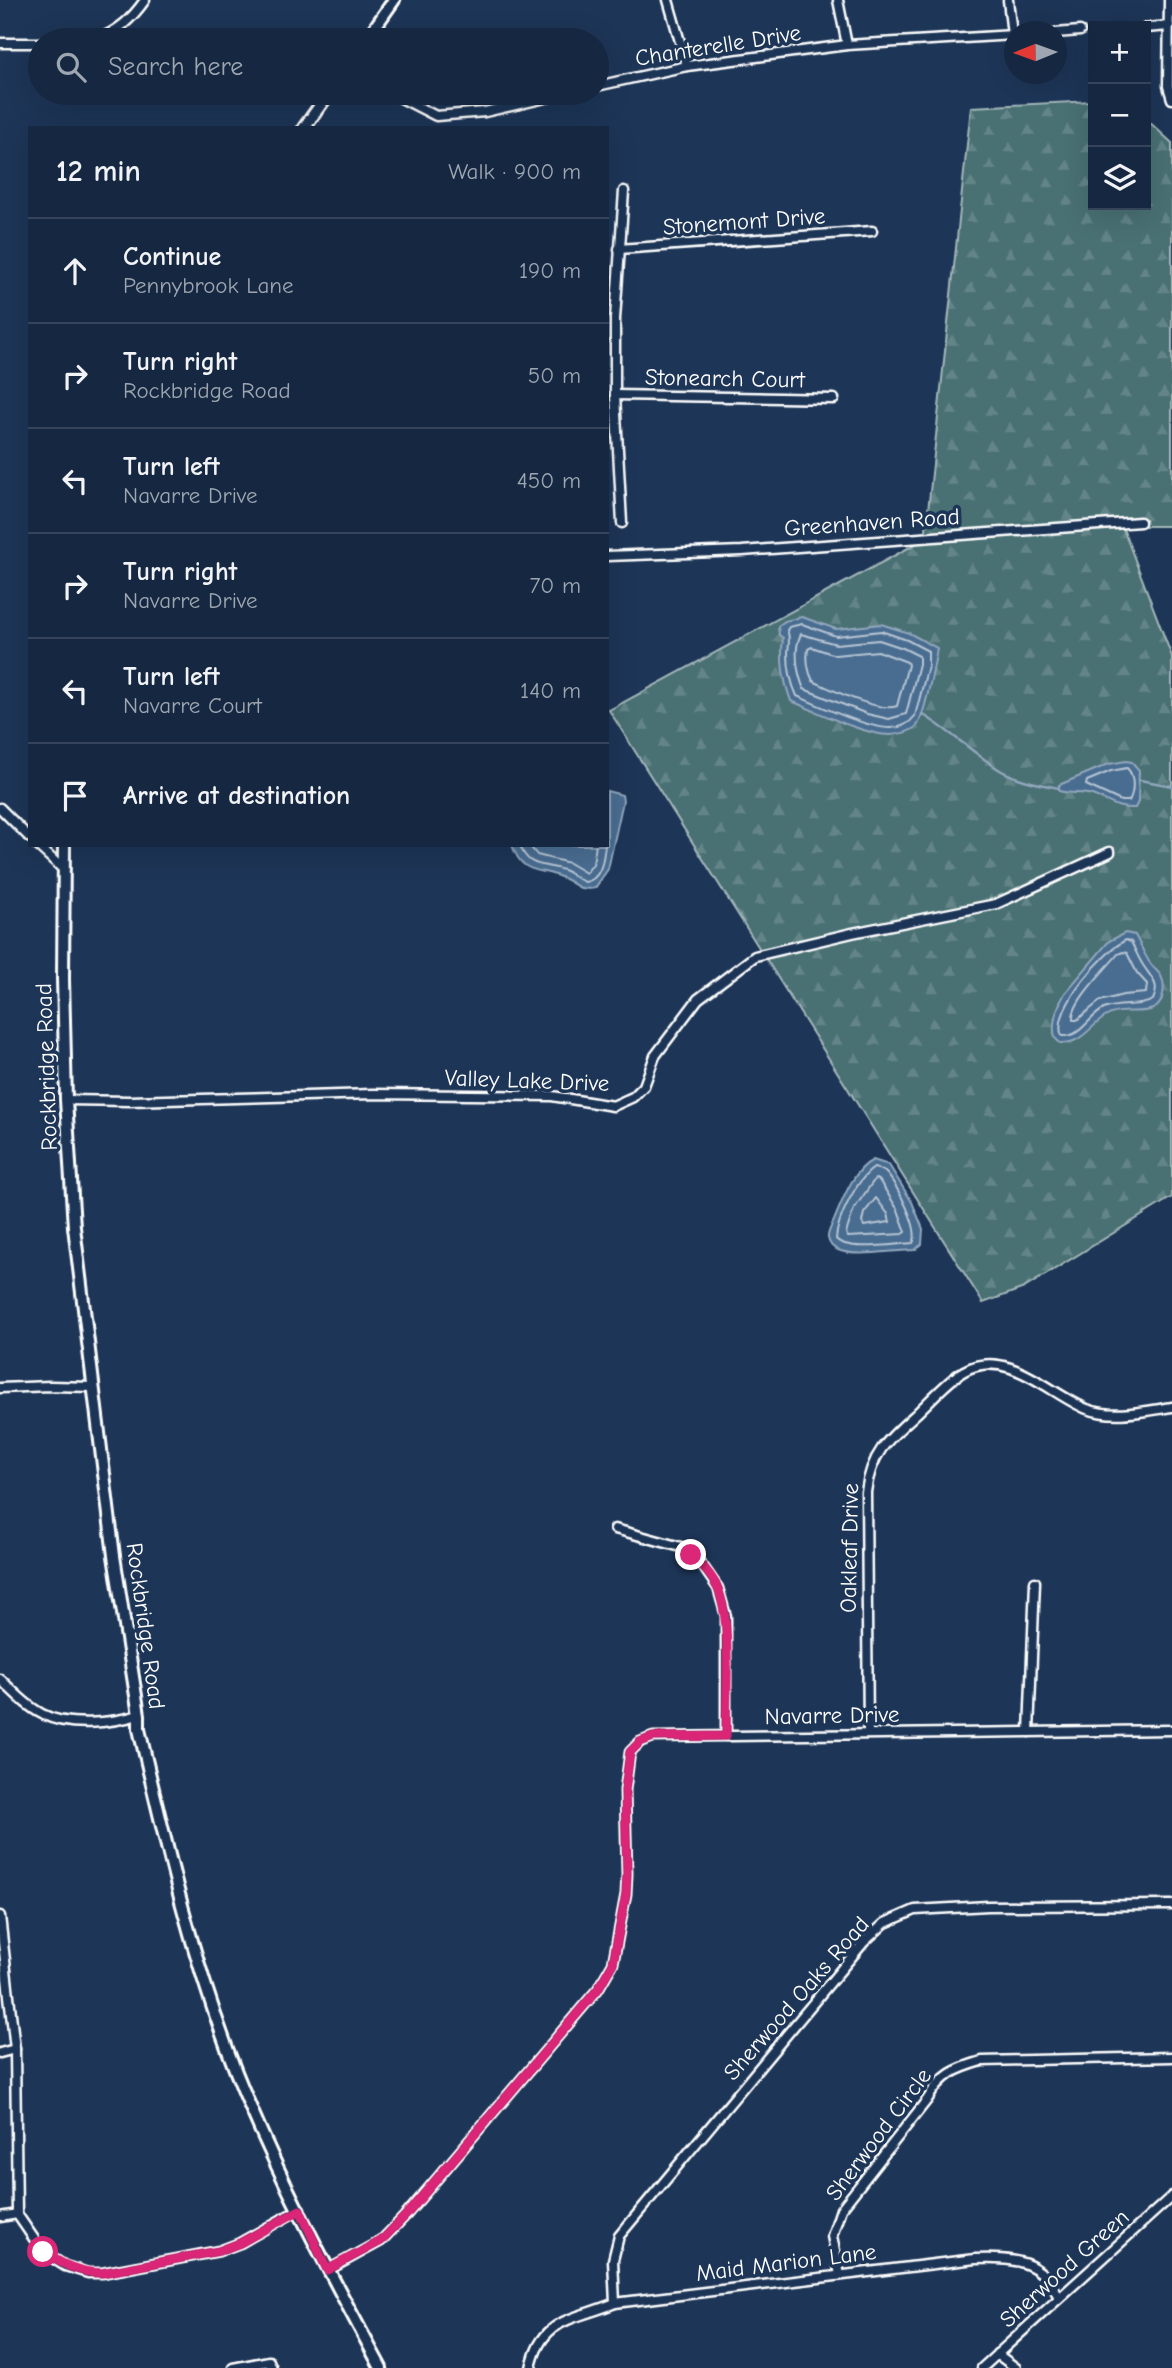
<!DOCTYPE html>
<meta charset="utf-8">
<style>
body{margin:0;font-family:"Comic Neue",sans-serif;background:#1f3048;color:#f1f3f6}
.controls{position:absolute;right:21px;top:21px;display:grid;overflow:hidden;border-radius:0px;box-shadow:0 7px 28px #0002}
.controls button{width:63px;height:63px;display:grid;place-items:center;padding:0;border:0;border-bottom:2px solid #35445a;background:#162841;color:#f1f3f6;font:35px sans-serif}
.compass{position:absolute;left:1004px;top:21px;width:63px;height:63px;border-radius:50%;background:#162841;box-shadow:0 7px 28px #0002;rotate:269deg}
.stop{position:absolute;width:21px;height:21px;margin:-16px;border:5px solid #db2777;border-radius:50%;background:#fff}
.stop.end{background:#db2777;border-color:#fff;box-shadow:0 2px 7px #0008}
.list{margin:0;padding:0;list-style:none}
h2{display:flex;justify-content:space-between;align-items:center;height:91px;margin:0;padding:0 28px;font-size:30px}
h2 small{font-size:23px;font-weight:400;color:#9ea6b1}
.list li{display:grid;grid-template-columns:46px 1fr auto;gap:21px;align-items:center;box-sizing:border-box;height:105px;padding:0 28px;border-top:2px solid #35445a}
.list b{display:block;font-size:26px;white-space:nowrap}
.list p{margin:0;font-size:23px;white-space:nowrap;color:#9ea6b1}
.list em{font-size:23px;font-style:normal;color:#9ea6b1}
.icon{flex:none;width:38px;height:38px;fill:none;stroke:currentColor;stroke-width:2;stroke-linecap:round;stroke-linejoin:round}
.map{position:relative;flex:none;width:1172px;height:2368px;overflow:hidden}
.search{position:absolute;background:#162841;box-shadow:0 7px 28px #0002;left:28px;top:28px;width:581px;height:77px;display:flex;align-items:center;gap:18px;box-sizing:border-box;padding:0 24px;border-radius:38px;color:#9ea6b1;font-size:26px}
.panel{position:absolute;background:#162841;box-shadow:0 7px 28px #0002;left:28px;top:126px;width:581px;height:721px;border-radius:0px}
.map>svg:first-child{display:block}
.forest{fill:url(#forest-firs);stroke:#a4b7b9;stroke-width:2}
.water{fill:#4a6d91;stroke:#92a7bd;stroke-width:2}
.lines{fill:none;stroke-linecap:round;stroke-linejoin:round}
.shore{stroke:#b7c5d3;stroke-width:2}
.stream{stroke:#92a7bd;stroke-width:2.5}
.minor-casing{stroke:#fff;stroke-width:13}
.secondary-casing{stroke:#fff;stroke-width:16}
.minor{stroke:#1d3557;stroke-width:8}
.secondary{stroke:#1d3557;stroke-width:10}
.route{stroke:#db2777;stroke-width:9}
.labels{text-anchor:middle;stroke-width:7;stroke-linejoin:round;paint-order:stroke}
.street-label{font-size:23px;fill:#fff;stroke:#1d3557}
</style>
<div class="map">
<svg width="1172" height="2368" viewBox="0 0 1172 2368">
<defs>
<pattern id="forest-firs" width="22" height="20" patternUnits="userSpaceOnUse" patternTransform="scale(1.75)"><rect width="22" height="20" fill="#486f73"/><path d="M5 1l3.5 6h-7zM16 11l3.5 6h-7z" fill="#638588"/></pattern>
</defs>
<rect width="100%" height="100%" fill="#1d3557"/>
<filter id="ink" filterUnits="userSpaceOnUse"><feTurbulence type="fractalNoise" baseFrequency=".0143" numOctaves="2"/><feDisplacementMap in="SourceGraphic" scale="14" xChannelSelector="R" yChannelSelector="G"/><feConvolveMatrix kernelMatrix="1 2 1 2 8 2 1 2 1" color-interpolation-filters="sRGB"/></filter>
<g filter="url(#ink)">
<polygon class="forest" points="1093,101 1093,205 1146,205 1146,119 1172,143 1172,526 1122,526 1172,657 1172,1197 1024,1288 983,1303 609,710 925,539 971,107"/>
<g class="water">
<path d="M 802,617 L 836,629 L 881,624 L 909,633 L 937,648 C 935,661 924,720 916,727 C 910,732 897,735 890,735 C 864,735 816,711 791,701 C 783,679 780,661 783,638 L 779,635 L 778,626 L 785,621 Z"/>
<path d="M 1126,761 L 1132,762 L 1139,770 L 1138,802 L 1135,808 C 1115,809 1110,801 1092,795 C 1082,792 1070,794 1059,791 L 1059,785 L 1109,764 Z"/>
<path d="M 607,791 L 622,795 L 623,801 L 608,869 L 595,888 C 578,891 579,886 565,879 C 541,866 523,878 512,845 L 607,845 Z"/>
<path d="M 1125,933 L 1135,935 C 1140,944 1144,954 1150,963 C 1153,968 1158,971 1161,976 C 1166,985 1164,1005 1153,1009 C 1138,1015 1120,1007 1105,1017 C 1089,1027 1082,1044 1060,1043 L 1055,1038 C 1051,1023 1057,1007 1065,993 L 1109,941 Z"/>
<path d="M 873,1160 L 889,1165 L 912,1202 L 923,1229 L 922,1244 L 915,1250 C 894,1250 856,1258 838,1250 C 833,1248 829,1244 828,1238 C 827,1232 833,1224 835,1218 C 843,1199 853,1170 873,1160 Z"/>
</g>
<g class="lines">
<g class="shore">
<path d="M 802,624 L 836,636 L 881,631 L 907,640 L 928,651 L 928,666 L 915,716 C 909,724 900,728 891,728 C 869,729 818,705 797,696 C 791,683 788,668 788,654 C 788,645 791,639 787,630 L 789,627 Z"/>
<path d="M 801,634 L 836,644 L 879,640 L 903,648 L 919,656 L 919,664 L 906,714 L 889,719 L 867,714 L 804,689 C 797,673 793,649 801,634 Z"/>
<path d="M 812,647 L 835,655 L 878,651 L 907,662 L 908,665 L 897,706 C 879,713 831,689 813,681 C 808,672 806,659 808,649 Z"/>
<path d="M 1127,768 C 1135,776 1134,792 1129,801 L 1121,801 L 1086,785 L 1087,781 L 1111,771 Z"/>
<path d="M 520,845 C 528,870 546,863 566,871 C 573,874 578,880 585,882 C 602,879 603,860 605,845"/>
<polyline points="529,845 537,855 569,863 586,873 593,864 596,845"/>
<path d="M 1126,940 L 1131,942 C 1136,951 1139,960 1145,968 C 1153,980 1160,985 1153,1000 C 1140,1008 1119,1002 1104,1009 C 1089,1016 1081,1038 1062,1036 C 1050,1011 1105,950 1126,940 Z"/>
<path d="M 1123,952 L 1127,953 L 1137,973 L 1147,984 L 1146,993 L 1123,995 L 1100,1001 L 1077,1020 L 1073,1020 C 1071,1002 1106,969 1118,954 Z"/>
<path d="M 874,1168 C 877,1169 883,1170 885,1172 C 896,1182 921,1230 913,1243 C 894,1244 848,1252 836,1239 C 837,1219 857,1179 874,1168 Z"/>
<polygon points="875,1179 879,1180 898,1210 906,1232 903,1234 848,1237 846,1233 854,1209"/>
<polygon points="876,1198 888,1214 890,1222 864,1226 862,1222 864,1213"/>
</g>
<g class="stream">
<path d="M 922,714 C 950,731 973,753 1000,770 C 1017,780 1039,784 1059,788"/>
<polyline points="1140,780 1172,786"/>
</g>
<defs>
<g id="minor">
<polyline points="668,0 687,66"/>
<polyline points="838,0 847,45"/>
<polyline points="1008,0 1012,35"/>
<polyline points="1169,0 1168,86 1172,99"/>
<polyline points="1146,28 1169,26"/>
<polyline points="1056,33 1080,31"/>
<path d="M 96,40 C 118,31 131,20 145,0"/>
<polyline points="0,43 40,43"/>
<polyline points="597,86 687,66 847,45 1014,35"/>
<polyline points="391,93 436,116 485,112 567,93"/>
<polyline points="518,104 519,93"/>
<polyline points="619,249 872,231"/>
<polyline points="615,395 834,399"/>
<polyline points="622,523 615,395 615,319 624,191"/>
<polyline points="607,556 742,551 1140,522"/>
<polyline points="0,808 30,838"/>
<polyline points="37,845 64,870"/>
<polyline points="66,1100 130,1101 373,1094 552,1096 613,1106 633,1097 644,1086 655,1056 698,999 755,956 852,933 996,904 1110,852"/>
<polyline points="0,1388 50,1386 94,1387"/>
<polyline points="615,1529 681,1547 702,1565 718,1588 726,1616 726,1736"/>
<path d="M 0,1679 C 13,1691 26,1706 42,1714 C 69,1728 111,1723 139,1715"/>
<polyline points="1029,1732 1035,1582"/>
<path d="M 868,1733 L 866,1492 C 871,1453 888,1439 916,1414 C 930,1401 948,1380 964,1371 C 1007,1347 1050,1394 1087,1409 C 1114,1419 1145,1411 1172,1407"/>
<polyline points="0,1916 15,2049 17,2214 43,2252 65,2266 88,2273 102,2273 219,2251 240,2243 300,2209"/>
<polyline points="0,2053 15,2049"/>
<polyline points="0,2217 17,2214"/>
<polyline points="328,2270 381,2241 407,2214 598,1989 613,1963 626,1894 627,1874 625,1790 630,1752 640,1742 653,1737 1172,1730"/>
<path d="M 840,2275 L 832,2236 L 841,2209 L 927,2100 C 942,2074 955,2069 982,2061 L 1172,2057"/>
<polyline points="615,2303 613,2260 619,2236 864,1942 885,1923 915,1910 988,1906 1172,1905"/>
<polyline points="997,2354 1016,2368"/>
<polyline points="233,2368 269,2361 272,2368"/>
<path d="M 531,2368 C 541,2317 575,2320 615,2303 L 975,2259 C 1013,2258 1042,2259 1059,2298"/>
<polyline points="982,2368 1172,2196"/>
</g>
<g id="secondary">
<polyline points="366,40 394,0"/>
<polyline points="304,128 329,93"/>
<path d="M 64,845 L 63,979 L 66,1100 L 74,1227 L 114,1556 L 139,1715 L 139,1729 C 166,1845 192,1960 236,2072 C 276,2173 329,2272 381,2368"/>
</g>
</defs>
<use href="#minor" class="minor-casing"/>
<use href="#secondary" class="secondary-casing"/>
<use href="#minor" class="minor"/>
<use href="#secondary" class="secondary"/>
</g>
</g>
<g class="lines" filter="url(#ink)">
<path class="route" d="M 43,2252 C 62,2264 79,2273 102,2273 L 219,2251 L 240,2243 L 300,2210 L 327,2270 L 381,2241 L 407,2214 L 598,1989 L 613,1963 L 626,1894 L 627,1874 L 625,1790 L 630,1752 L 640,1742 L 653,1737 L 726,1736 C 726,1698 732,1622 718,1589 C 712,1575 702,1565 691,1555"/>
</g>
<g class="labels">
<g class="street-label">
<text transform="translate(718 45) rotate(-9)" y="8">Chanterelle Drive</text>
<text transform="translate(744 221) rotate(-4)" y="8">Stonemont Drive</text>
<text transform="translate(725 378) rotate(1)" y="8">Stonearch Court</text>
<text transform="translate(872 522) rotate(-4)" y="8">Greenhaven Road</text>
<text transform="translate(46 1067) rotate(-92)" y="8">Rockbridge Road</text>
<text transform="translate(527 1080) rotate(2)" y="8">Valley Lake Drive</text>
<text transform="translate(849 1548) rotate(-89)" y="8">Oakleaf Drive</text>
<text transform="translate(146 1626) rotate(82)" y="8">Rockbridge Road</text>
<text transform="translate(832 1715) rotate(-1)" y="8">Navarre Drive</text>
<text transform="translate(796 1998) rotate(-49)" y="8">Sherwood Oaks Road</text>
<text transform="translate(878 2134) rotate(-53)" y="8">Sherwood Circle</text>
<text transform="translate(786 2262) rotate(-7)" y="8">Maid Marion Lane</text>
<text transform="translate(1064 2268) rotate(-42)" y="8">Sherwood Green</text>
</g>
</g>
</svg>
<div class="controls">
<button>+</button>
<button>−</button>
<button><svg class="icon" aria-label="layers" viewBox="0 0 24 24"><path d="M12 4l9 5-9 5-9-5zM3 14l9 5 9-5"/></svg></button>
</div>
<svg class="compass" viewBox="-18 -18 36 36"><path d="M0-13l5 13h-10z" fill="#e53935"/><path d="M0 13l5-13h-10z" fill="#9ea6b1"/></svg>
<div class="stop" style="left:43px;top:2252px"></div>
<div class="stop end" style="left:691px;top:1555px"></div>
<div class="search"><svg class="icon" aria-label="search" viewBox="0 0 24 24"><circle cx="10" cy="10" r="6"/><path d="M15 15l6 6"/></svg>Search here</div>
<section class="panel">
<h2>12 min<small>Walk · 900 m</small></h2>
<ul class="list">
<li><svg class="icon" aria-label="ahead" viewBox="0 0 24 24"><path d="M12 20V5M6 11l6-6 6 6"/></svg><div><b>Continue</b><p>Pennybrook Lane</p></div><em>190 m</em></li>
<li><svg class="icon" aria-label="right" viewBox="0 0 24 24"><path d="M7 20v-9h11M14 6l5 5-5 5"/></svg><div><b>Turn right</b><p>Rockbridge Road</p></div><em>50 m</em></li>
<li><svg class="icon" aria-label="left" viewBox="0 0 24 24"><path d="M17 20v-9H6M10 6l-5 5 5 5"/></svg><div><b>Turn left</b><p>Navarre Drive</p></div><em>450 m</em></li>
<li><svg class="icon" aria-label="right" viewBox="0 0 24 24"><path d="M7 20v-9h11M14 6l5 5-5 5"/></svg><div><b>Turn right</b><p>Navarre Drive</p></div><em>70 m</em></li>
<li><svg class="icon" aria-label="left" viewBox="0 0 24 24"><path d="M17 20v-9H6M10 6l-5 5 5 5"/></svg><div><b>Turn left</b><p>Navarre Court</p></div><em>140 m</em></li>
<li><svg class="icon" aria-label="arrive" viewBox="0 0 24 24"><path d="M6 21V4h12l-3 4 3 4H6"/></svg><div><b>Arrive at destination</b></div></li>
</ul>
</section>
</div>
